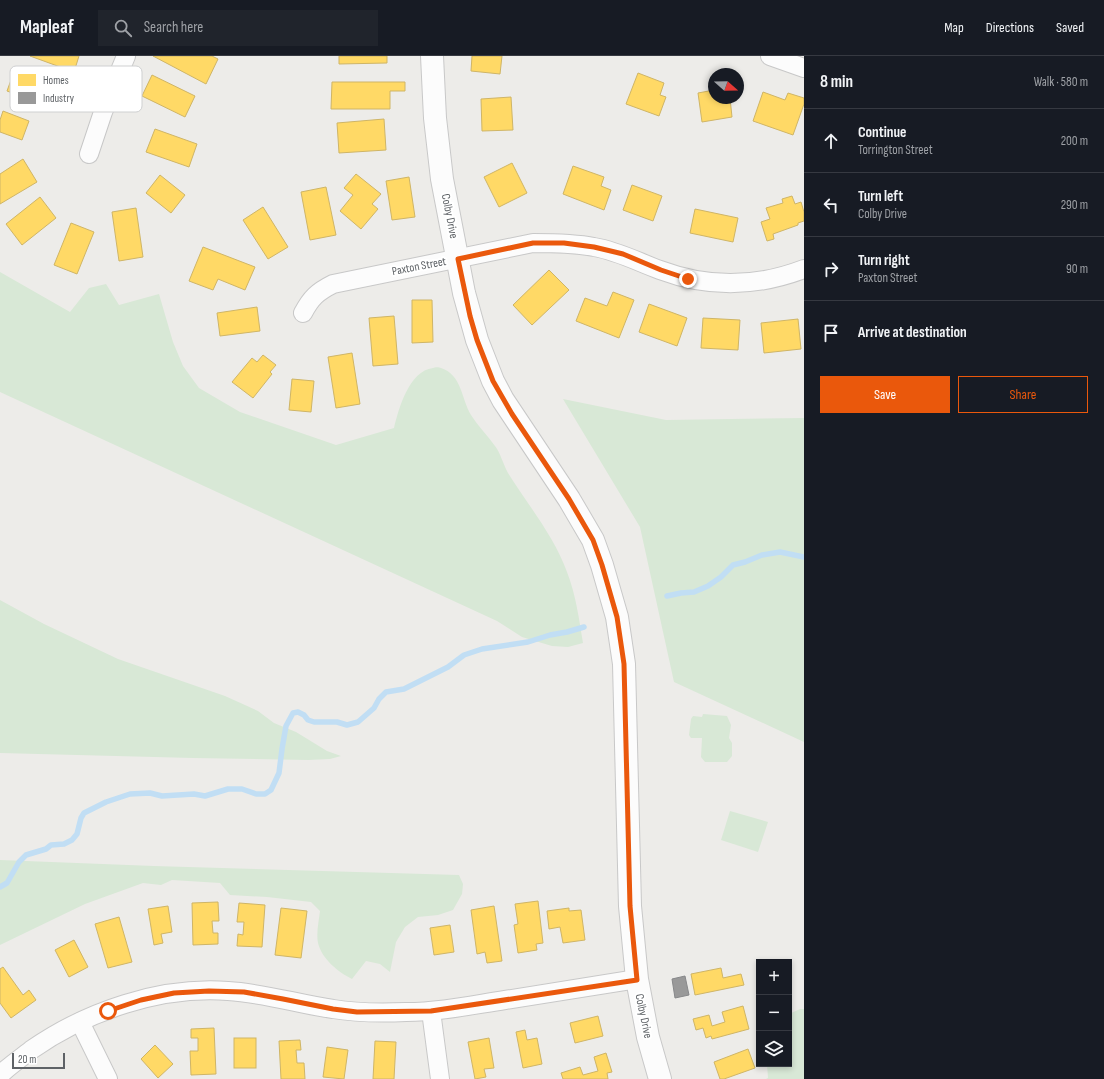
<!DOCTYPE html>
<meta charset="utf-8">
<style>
body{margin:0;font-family:"Sofia Sans Condensed",sans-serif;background:#20242c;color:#f1f3f6}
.controls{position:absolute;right:12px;bottom:12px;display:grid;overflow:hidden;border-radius:0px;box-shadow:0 2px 6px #0003}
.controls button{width:36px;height:36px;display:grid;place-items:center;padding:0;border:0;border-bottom:1px solid #363941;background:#171b24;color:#f1f3f6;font:20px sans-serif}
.compass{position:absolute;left:708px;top:12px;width:36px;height:36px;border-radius:50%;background:#171b24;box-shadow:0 2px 6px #0003;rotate:110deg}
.scale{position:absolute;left:12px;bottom:10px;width:53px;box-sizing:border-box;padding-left:4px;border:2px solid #5e6266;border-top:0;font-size:11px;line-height:14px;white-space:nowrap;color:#5e6266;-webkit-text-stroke:3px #fff;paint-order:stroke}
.stop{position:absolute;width:12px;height:12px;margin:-9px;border:3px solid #ea580c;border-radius:50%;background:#fff}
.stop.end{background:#ea580c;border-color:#fff;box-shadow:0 1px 4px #0008}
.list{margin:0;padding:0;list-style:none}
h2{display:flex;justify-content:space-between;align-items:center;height:52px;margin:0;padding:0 16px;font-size:17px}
h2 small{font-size:13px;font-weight:400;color:#9ea1a6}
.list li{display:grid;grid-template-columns:26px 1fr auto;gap:12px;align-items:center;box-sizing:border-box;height:64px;padding:0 16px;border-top:1px solid #363941}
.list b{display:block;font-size:15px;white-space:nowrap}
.list p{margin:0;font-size:13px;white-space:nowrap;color:#9ea1a6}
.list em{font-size:13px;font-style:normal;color:#9ea1a6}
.actions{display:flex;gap:8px;padding:12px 16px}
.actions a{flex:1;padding:9px 0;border:1px solid #ea580c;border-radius:0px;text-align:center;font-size:14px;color:#ea580c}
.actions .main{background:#ea580c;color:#fff}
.icon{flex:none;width:22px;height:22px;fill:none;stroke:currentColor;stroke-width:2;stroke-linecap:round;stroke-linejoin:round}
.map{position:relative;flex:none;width:804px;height:1023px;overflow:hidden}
header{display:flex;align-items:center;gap:24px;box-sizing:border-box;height:56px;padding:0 20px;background:#171b24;border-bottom:1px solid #363941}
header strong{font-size:19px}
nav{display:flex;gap:22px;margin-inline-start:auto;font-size:14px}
.search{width:280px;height:36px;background:#20242c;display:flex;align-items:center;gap:10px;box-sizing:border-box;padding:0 14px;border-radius:0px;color:#9ea1a6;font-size:15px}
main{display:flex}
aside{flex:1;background:#171b24}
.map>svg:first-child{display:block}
.green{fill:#d8e8d6}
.homes{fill:#ffd966;stroke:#cfb566}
.industry{fill:#999;stroke:#87888a}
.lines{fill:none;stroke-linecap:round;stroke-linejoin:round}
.stream{stroke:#c1def4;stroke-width:5.5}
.minor-casing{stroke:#c8c8c8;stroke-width:20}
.tertiary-casing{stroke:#c8c8c8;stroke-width:24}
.minor{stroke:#fcfcfc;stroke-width:18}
.tertiary{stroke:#fcfcfc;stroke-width:22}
.route{stroke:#ea580c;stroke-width:5}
.labels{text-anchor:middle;stroke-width:4;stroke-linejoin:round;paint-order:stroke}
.street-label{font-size:12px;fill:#5e6266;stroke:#fff}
.key{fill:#fff;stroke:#cfd0d1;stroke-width:1}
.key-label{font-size:11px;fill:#5e6266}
</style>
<header>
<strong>Mapleaf</strong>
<div class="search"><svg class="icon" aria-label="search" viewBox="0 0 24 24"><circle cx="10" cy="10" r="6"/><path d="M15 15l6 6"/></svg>Search here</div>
<nav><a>Map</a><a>Directions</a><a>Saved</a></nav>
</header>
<main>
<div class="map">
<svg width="804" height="1023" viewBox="0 0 804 1023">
<rect width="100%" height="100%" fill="#edece9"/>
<g class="green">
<path d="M 0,216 L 70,256 L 89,232 L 106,228 L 119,249 L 159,238 L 173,286 L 183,310 L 199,332 L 240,356 L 336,389 L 394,372 C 399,352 409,315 433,312 C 435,311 439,311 441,312 C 462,319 461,342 471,359 C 478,370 487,379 495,390 C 501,398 503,408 508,417 C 528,449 554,480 567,516 C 576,539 579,563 583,587 L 568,591 L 552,590 L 522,581 L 497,565 L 0,336 Z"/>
<polygon points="563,343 666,364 804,362 804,686 674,626 640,471"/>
<polygon points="0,544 44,568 118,603 225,640 258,655 274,667 296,676 327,695 341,700 330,703 308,704 193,702 0,697"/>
<polygon points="703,658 727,660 731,669 729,682 732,687 732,700 727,706 705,706 701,701 702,682 691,682 689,679 691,663 693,660 702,661"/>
<polygon points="730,755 768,766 758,796 721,784"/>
<path d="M 0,804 L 154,810 L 459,819 L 463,828 L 462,838 L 453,854 L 438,859 L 418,861 L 405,871 L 396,886 L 390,916 L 380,908 L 366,905 L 352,923 C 338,916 322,903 318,887 C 316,877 319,864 320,855 L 311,846 L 267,841 L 230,839 L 220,827 L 172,824 L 161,829 L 143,827 L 85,848 L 0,889 Z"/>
<polygon points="800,953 804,953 804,1023 766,1023 768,1022 767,1008 789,1008 789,958"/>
</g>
<g class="homes">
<polygon points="30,0 79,0 74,16"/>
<polygon points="153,0 212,0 218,3 206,28"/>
<polygon points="339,0 387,0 387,7 339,8"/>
<polygon points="472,0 502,0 500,18 471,15"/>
<polygon points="15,13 63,30 55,53 7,35"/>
<polygon points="638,17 664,27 660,39 666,41 659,60 626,48"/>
<polygon points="152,19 195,40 185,61 142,40"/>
<polygon points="332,26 405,26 405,35 390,35 390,53 331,53"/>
<polygon points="714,34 714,42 730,42 732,61 702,66 698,37"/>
<polygon points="763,36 785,44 788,37 804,42 804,48 793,79 753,65"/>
<polygon points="511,41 513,74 482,75 481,43"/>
<polygon points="3,55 29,65 22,84 0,76 0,64"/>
<polygon points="384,63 386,94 339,97 337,67"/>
<polygon points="155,73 197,88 189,111 146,96"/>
<polygon points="23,103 37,126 0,148 0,118"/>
<polygon points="512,107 527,137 499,151 484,121"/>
<polygon points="573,110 604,121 601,130 611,134 604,154 563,138"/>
<polygon points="356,118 381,138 372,148 378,153 361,173 340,155 353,139 344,132"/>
<polygon points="160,119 185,139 171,157 146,137"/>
<polygon points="409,121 415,161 392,164 386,125"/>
<polygon points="632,129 662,140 653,165 623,154"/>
<polygon points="326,131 336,179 310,184 301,136"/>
<polygon points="792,140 795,148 801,146 804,156 804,165 798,167 798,169 773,178 774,183 767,185 761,166 770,163 766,152 783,147 782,143"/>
<polygon points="40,141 56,162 22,189 6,168"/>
<polygon points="263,151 288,191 268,203 243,164"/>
<polygon points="136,152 143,201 119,205 112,156"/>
<polygon points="695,153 738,162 733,186 690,177"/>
<polygon points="71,167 94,176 77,218 54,209"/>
<polygon points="203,191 255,211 245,234 218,223 213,234 189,225"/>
<polygon points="549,214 569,234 532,269 513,249"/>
<polygon points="613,236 634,244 619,282 576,265 585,242 607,250"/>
<polygon points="412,244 432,244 433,286 412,287"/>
<polygon points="649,248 687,262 677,290 639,276"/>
<polygon points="257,251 260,275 220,280 217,257"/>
<polygon points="394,260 398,308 373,310 369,262"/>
<polygon points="703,262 740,264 738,294 701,292"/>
<polygon points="798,263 801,293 764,297 761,267"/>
<polygon points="352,297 360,348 336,352 328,301"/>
<polygon points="263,299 276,309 270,316 272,318 253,342 232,326 252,302 257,306"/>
<polygon points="292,323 314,325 311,356 289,354"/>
<polygon points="538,845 543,887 536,888 537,894 518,897 514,869 518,868 515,848"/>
<polygon points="218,846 219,865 212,865 213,877 218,877 218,888 193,889 192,847"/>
<polygon points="239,847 265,849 262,891 237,890 238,878 243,879 244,866 237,866"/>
<polygon points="168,850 172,876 161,878 163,887 154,889 148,853"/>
<polygon points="494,850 502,905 487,907 485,896 477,898 471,854"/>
<polygon points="281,852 307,855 301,902 275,899"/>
<polygon points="569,852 569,855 581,854 585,884 563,887 560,871 549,873 547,855"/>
<polygon points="119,861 132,906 108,912 95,868"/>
<polygon points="450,869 454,896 434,899 430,872"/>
<polygon points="74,884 88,911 69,921 55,894"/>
<polygon points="3,911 23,939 29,934 36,944 11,962 0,947 0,913"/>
<polygon points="721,912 723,922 741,918 744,929 695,939 691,918"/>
<polygon points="743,950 749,973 712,983 711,980 706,982 703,972 696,974 693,963 709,959 712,970 725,966 722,956"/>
<polygon points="598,960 603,980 575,987 570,967"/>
<polygon points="214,972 216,1018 191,1019 190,995 198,995 198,982 191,982 191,973"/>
<polygon points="525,974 527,984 537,982 542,1008 523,1012 516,976"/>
<rect x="234" y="982" width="22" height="30"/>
<polygon points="489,982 494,1012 484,1013 486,1021 475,1023 468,986"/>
<polygon points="300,984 301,994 296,994 297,1007 304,1007 305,1023 281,1023 279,985"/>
<polygon points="375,985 396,986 394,1023 373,1023"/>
<polygon points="155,989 173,1008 158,1022 141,1003"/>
<polygon points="327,991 348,994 344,1023 323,1021"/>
<polygon points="748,993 755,1012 724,1023 720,1023 714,1006"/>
<polygon points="606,997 612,1016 607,1017 608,1023 563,1023 561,1017 580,1011 583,1019 598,1015 594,1001"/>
</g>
<polygon class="industry" points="685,920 689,939 675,942 672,923"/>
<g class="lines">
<g class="stream">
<polyline points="667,540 681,537 694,536 708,530 721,521 733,509 745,506 762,499 780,496 804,501"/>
<polyline points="0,831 7,827 19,806 26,799 46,793 51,789 64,788 72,784 77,778 81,762 84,757 106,746 130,738 150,737 162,740 194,738 205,740 228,733 242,733 256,738 265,738 271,734 279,717 282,693 286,670 293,657 298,656 304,659 308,664 314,666 337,666 347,669 358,666 374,652 379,643 386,636 404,633 448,611 464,599 482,593 528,586 550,579 567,576 584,571"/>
</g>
<defs>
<g id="minor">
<polyline points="770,0 804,12"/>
<polyline points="89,98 103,56 126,0"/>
<path d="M 303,257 C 311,242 317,236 333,228 L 533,187 C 553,187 574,187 594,191 C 618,195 638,206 660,214 C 708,232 757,231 804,213"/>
<polyline points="431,955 440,1023"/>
<polyline points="80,966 108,1023"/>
<path d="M 0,1019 C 9,1010 21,1002 31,994 C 87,955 160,930 228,935 C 264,937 298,948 333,953 C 357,957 382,957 406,956 C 440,956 472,949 505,944 C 549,937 593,930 637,923"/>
</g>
<polyline id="tertiary" points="432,0 435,62 442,123 464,237 477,284 493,325 503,344 569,443 593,484 602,509 617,561 624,608 630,850 637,923 648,981 660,1023"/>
</defs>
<use href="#minor" class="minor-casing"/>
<use href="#tertiary" class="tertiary-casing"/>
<use href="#minor" class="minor"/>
<use href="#tertiary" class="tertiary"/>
</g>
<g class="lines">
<polyline class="route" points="108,955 141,944 174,937 209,935 244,936 283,943 333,953 357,956 431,955 637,924 630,850 624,608 617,561 602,509 593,484 569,443 512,358 493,325 477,284 470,260 458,203 533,187 564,187 594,191 623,198 661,214 688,223"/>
</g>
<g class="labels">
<g class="street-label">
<text transform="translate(450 160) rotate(79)" y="4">Colby Drive</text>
<text transform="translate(419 210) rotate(-11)" y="4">Paxton Street</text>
<text transform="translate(644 960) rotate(78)" y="4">Colby Drive</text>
</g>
</g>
<rect x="10" y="10" width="132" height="46" rx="6" class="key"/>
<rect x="18" y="18" width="18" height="12" fill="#ffd966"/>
<rect x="18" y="36" width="18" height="12" fill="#999"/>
<g class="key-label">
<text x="43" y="28">Homes</text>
<text x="43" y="46">Industry</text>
</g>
</svg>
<div class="controls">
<button>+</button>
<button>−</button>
<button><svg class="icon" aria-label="layers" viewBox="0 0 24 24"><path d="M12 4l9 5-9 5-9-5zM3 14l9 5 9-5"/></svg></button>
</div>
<svg class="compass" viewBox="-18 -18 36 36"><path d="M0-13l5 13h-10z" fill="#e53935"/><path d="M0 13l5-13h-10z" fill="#9ea1a6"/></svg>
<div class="scale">20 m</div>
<div class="stop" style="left:108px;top:955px"></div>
<div class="stop end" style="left:688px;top:223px"></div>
</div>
<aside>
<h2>8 min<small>Walk · 580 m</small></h2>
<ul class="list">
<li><svg class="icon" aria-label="ahead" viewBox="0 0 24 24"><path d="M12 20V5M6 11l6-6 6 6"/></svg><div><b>Continue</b><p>Torrington Street</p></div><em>200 m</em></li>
<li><svg class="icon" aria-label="left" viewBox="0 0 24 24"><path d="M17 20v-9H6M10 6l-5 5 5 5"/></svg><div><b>Turn left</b><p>Colby Drive</p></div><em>290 m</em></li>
<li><svg class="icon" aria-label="right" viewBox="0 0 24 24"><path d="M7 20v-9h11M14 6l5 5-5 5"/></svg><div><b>Turn right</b><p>Paxton Street</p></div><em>90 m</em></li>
<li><svg class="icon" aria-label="arrive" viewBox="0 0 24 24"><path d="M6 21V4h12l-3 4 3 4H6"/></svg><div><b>Arrive at destination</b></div></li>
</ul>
<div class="actions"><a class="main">Save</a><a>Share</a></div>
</aside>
</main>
